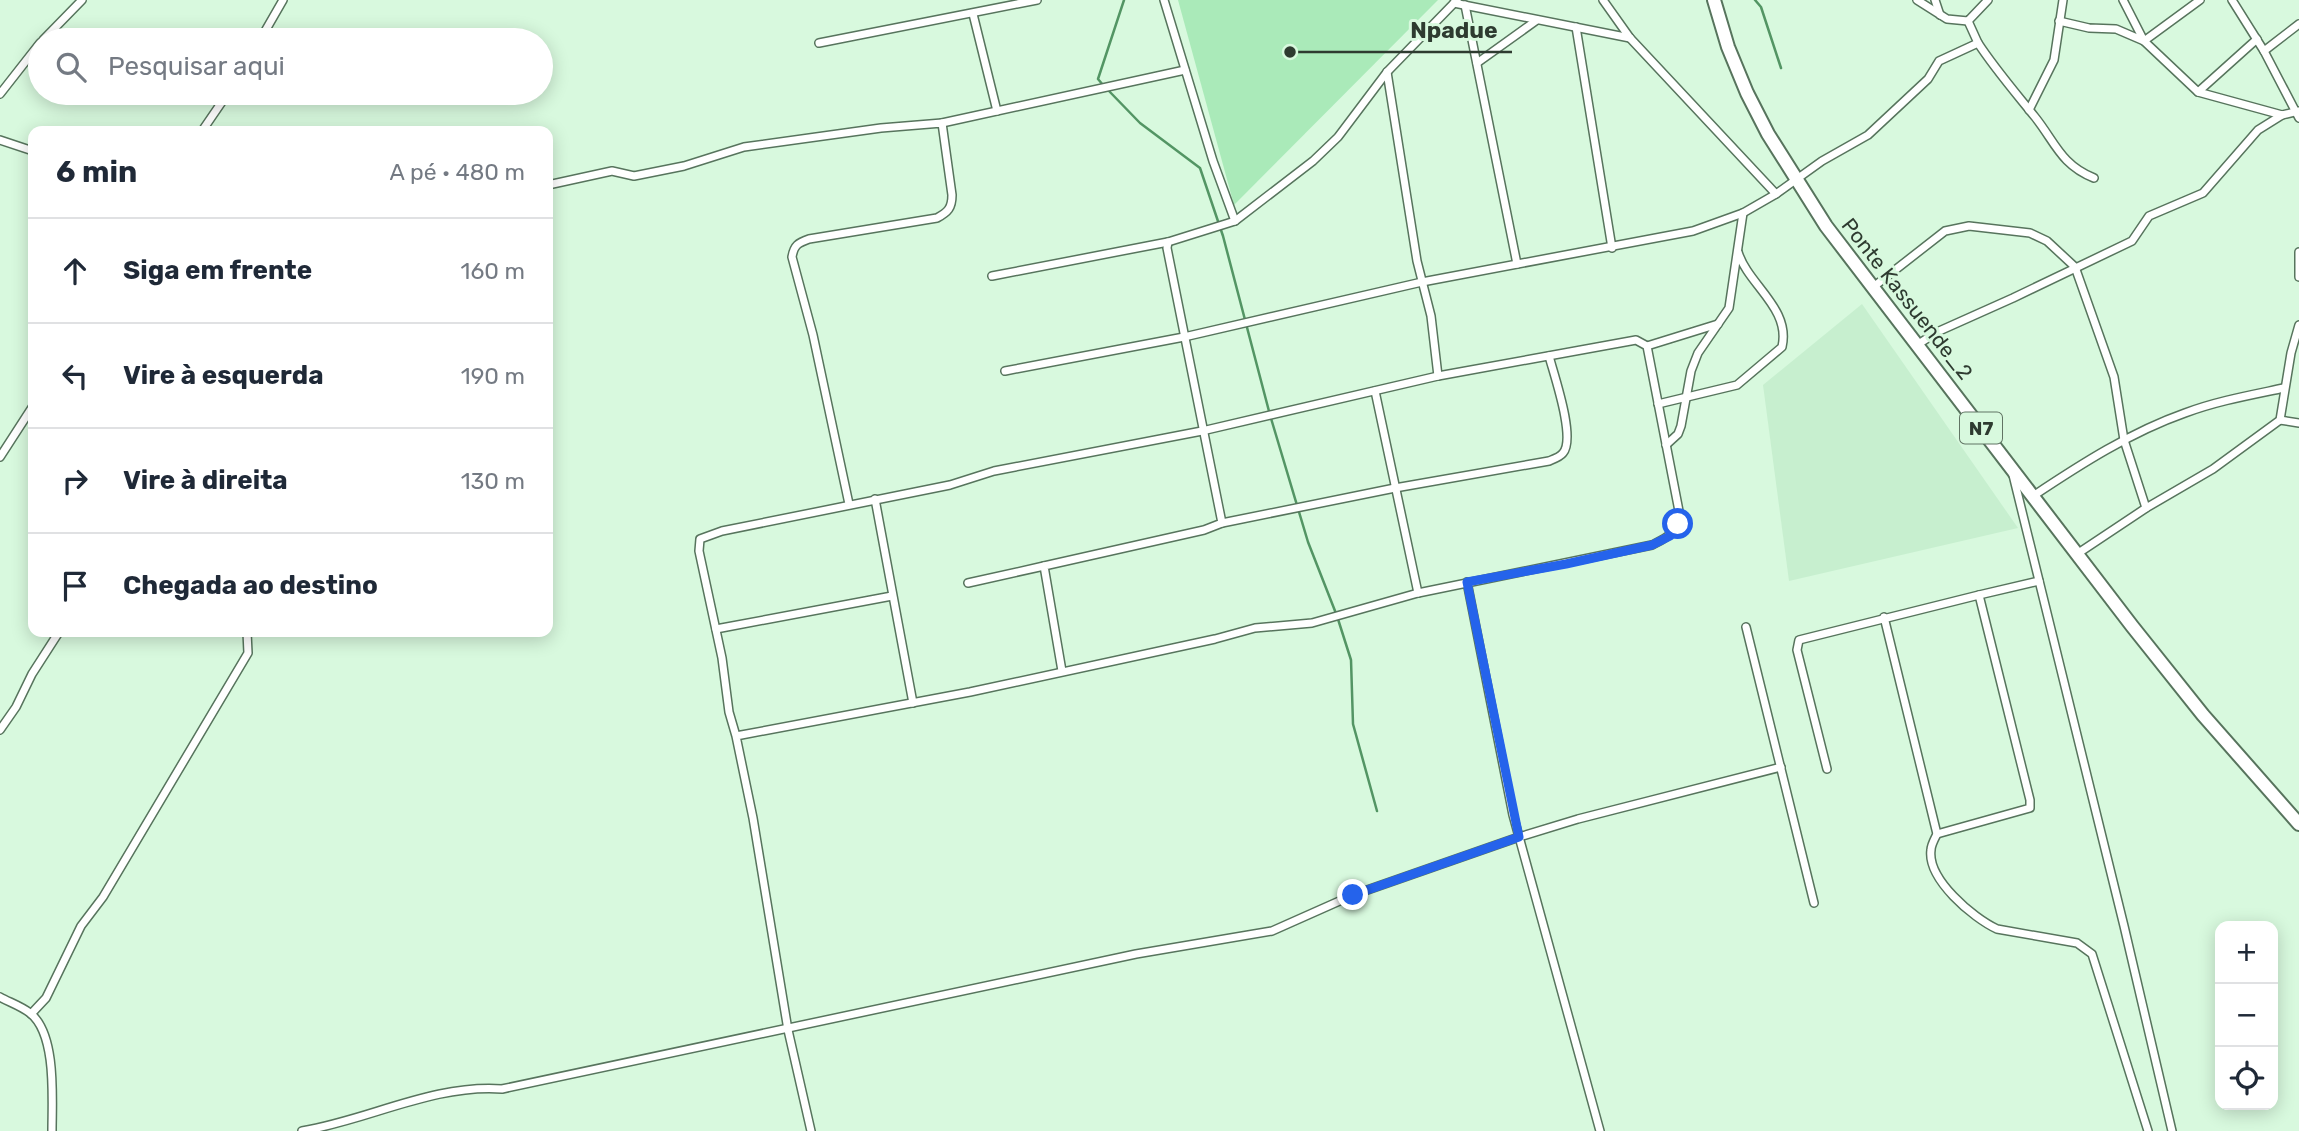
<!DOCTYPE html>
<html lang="pt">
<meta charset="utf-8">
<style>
body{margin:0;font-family:Rubik,sans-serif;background:#f2f2f3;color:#1f2937}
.controls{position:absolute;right:21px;bottom:21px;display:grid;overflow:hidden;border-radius:14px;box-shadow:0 4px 18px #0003}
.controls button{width:63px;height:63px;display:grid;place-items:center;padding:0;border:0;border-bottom:2px solid #e0e1e3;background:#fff;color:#1f2937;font:35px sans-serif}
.stop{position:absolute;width:21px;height:21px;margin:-16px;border:5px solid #2563eb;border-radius:50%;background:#fff}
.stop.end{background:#2563eb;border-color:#fff;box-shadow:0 2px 7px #0008}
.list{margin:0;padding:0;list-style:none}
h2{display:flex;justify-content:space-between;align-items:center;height:91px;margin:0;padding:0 28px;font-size:30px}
h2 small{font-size:23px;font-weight:400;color:#747a83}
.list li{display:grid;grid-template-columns:46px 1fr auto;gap:21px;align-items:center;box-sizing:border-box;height:105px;padding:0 28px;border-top:2px solid #e0e1e3}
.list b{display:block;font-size:26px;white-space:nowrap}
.list em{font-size:23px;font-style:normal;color:#747a83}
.icon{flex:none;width:38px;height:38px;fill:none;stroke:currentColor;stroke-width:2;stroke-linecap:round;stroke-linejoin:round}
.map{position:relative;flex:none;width:2299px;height:1131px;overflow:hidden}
.search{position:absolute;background:#fff;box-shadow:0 4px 18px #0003;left:28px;top:28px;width:525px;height:77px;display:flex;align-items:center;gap:18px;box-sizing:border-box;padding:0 24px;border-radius:38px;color:#747a83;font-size:26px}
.panel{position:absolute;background:#fff;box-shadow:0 4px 18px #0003;left:28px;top:126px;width:525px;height:511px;border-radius:14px}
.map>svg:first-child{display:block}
.built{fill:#c7efcf}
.green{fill:#aaeab9}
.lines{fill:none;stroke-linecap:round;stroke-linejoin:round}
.stream{stroke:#539564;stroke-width:2.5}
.minor-casing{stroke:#57745d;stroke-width:10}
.trunk-casing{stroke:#57745d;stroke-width:16}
.minor{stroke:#fff;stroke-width:7}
.trunk{stroke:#fff;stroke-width:12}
.route{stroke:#2563eb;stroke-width:9}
.labels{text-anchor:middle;stroke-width:6;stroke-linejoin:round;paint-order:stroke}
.shield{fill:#d8f9de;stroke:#617464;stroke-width:2}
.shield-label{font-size:19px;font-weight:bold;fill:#2e3b30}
.street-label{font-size:21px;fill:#2e3b30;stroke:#d8f9de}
.leader{fill:none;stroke:#2e3b30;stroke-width:2.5}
.callout-dot{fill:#2e3b30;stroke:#d8f9de;stroke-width:2.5}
.callout-label{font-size:23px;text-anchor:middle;font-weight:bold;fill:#2e3b30;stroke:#d8f9de;stroke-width:6;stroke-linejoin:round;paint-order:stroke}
</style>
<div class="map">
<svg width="2299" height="1131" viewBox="0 0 2299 1131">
<rect width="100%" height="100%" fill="#d8f9de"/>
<polygon class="built" points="1862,304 2018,528 1789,581 1763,385"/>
<polygon class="green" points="1178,0 1438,0 1234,205"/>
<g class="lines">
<g class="stream">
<polyline points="1755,0 1761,7 1781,68"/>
<polyline points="1103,85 1098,79 1124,0"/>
<polyline points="1108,90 1140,123 1200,168 1223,236 1270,415 1308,542 1337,616 1351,660 1353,724 1377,811"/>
</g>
<defs>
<g id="minor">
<polyline points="1164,0 1213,161 1235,221"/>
<polyline points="1603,0 1630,38 1776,194 1822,161 1868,135 1928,79 1939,61 1978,43 1968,21"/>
<polyline points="1917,0 1947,19 1968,21 1988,0"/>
<polyline points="1935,0 1940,15"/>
<polyline points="2123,0 2144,41 2198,92 2282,115 2299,111"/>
<polyline points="2232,0 2264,51 2299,118"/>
<polyline points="1454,3 1630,38"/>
<polyline points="1465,5 1517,264"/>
<polyline points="973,14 997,111"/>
<polyline points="2059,21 2089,28 2116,29 2144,41 2200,0"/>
<polyline points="1576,27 1612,248"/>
<polyline points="43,40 82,0"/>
<polyline points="260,40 283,0"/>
<polyline points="819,43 1037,0"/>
<path d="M 1978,43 C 1995,69 2015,92 2035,117 C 2055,142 2061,165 2094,178"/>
<polyline points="2264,51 2299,24"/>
<polyline points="1477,63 1537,20"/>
<polyline points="1387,72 1417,261 1431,316 1438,376"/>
<polyline points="2198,92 2257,39"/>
<polyline points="0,94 40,43"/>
<polyline points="2029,110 2054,60 2063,0"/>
<polyline points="942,123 1185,70"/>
<polyline points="202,131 228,93"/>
<polyline points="0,140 33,151"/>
<path d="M 548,185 L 612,171 L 634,176 L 684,166 L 744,147 L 881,128 L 942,123 L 952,195 C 952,208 948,212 937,218 L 809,239 C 798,243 794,245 792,257 L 813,335 L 849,504"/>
<polyline points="2299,252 2299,277"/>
<polyline points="992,276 1168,242 1235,221 1313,161 1338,137 1387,72 1457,0"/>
<polyline points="1872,288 1945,231 1969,226 2030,233 2047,241 2075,267 2114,377 2124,440 2146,508"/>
<polyline points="1917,345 1937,332 2013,298 2132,241 2149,216 2203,193 2258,130 2282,115"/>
<polyline points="1647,346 1718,324"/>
<polyline points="1005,371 1184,337 1422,282 1693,231 1743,213 1776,194"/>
<polyline points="1375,391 1418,593"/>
<path d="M 1658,404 L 1737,385 L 1782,347 C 1791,308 1748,285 1738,252"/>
<polyline points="2280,420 2299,423"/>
<polyline points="1666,445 1678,434 1681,426 1691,371 1698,353 1729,308 1743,213"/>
<polyline points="0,457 33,406"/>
<polyline points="2013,475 2124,926 2172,1131"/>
<path d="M 2033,496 C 2081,464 2131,432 2185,413 C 2217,401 2251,395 2284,388"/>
<polyline points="875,499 913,703"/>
<path d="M 1222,523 L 1395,488 L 1549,461 C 1554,459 1560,457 1563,453 C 1576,438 1554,375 1549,356"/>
<polyline points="2077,554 2146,508 2213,469 2280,420 2291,353 2299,325"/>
<polyline points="1467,582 1513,815 1600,1131"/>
<polyline points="968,583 1044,566"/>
<polyline points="1979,595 2039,581"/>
<path d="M 1884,617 L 1937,834 C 1935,838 1931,845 1931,850 C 1927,879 1973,918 1997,929 L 2077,943 L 2092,954 L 2148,1131"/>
<polyline points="1746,627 1814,903"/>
<polyline points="716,629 892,596"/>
<polyline points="1062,671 1044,566 1204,530 1222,523 1167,248 1168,242"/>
<polyline points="0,730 16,707 32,674 59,632"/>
<path d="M 736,736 L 970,692 L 1215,639 L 1255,628 L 1312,623 L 1418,593 L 1652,545 C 1670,536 1678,533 1679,511 L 1647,346 L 1636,340 L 1438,376 L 1202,431 L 994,471 L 950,485 L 722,531 L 700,539 L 699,551 L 722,658 L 729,712 L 736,736 L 753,818 L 788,1030 L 811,1131"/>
<polyline points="1827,769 1797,650 1799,640 1979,595 2030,800 2030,808 1937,834"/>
<path d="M 0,997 C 9,1002 21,1006 30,1013 C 57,1034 52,1100 52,1131"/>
<polyline points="31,1014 46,998 81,926 103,897 248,653 247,632"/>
<path d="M 302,1131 C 369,1120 433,1084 502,1089 L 1136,954 L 1272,931 L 1353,895 L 1519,837 L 1578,819 L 1781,767"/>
</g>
<polyline id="trunk" points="1714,0 1728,47 1747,93 1768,134 1826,226 2132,626 2203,715 2299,824"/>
</defs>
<use href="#minor" class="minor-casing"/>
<use href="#trunk" class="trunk-casing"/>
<use href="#minor" class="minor"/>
<use href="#trunk" class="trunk"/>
</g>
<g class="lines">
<polyline class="route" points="1353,895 1519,837 1467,582 1566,564 1652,545 1670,536 1678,524"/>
</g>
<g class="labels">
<rect class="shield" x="1960" y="412.5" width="42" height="31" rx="5"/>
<g class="shield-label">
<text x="1981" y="435">N7</text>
</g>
<g class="street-label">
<text transform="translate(1907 299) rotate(52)" y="7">Ponte Kassuende_2</text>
</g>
</g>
<path class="leader" d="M1290 52L1396 52H1512"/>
<circle class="callout-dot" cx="1290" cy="52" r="7"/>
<g class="callout-label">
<text x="1454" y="38">Npadue</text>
</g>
</svg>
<div class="controls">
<button>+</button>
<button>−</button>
<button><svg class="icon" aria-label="locate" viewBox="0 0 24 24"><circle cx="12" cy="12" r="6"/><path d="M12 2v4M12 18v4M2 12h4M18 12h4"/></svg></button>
</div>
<div class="stop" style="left:1678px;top:524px"></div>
<div class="stop end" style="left:1353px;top:895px"></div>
<div class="search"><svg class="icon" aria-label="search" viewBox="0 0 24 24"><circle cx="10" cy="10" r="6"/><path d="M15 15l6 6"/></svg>Pesquisar aqui</div>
<section class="panel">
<h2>6 min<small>A pé · 480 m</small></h2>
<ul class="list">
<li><svg class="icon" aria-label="ahead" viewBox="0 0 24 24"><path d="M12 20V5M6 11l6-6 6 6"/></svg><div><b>Siga em frente</b></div><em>160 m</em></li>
<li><svg class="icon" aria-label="left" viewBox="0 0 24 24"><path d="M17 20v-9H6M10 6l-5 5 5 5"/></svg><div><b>Vire à esquerda</b></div><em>190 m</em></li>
<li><svg class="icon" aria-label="right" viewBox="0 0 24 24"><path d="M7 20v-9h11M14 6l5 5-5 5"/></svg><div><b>Vire à direita</b></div><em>130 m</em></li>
<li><svg class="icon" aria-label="arrive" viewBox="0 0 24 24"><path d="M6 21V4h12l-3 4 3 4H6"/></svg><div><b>Chegada ao destino</b></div></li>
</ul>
</section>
</div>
